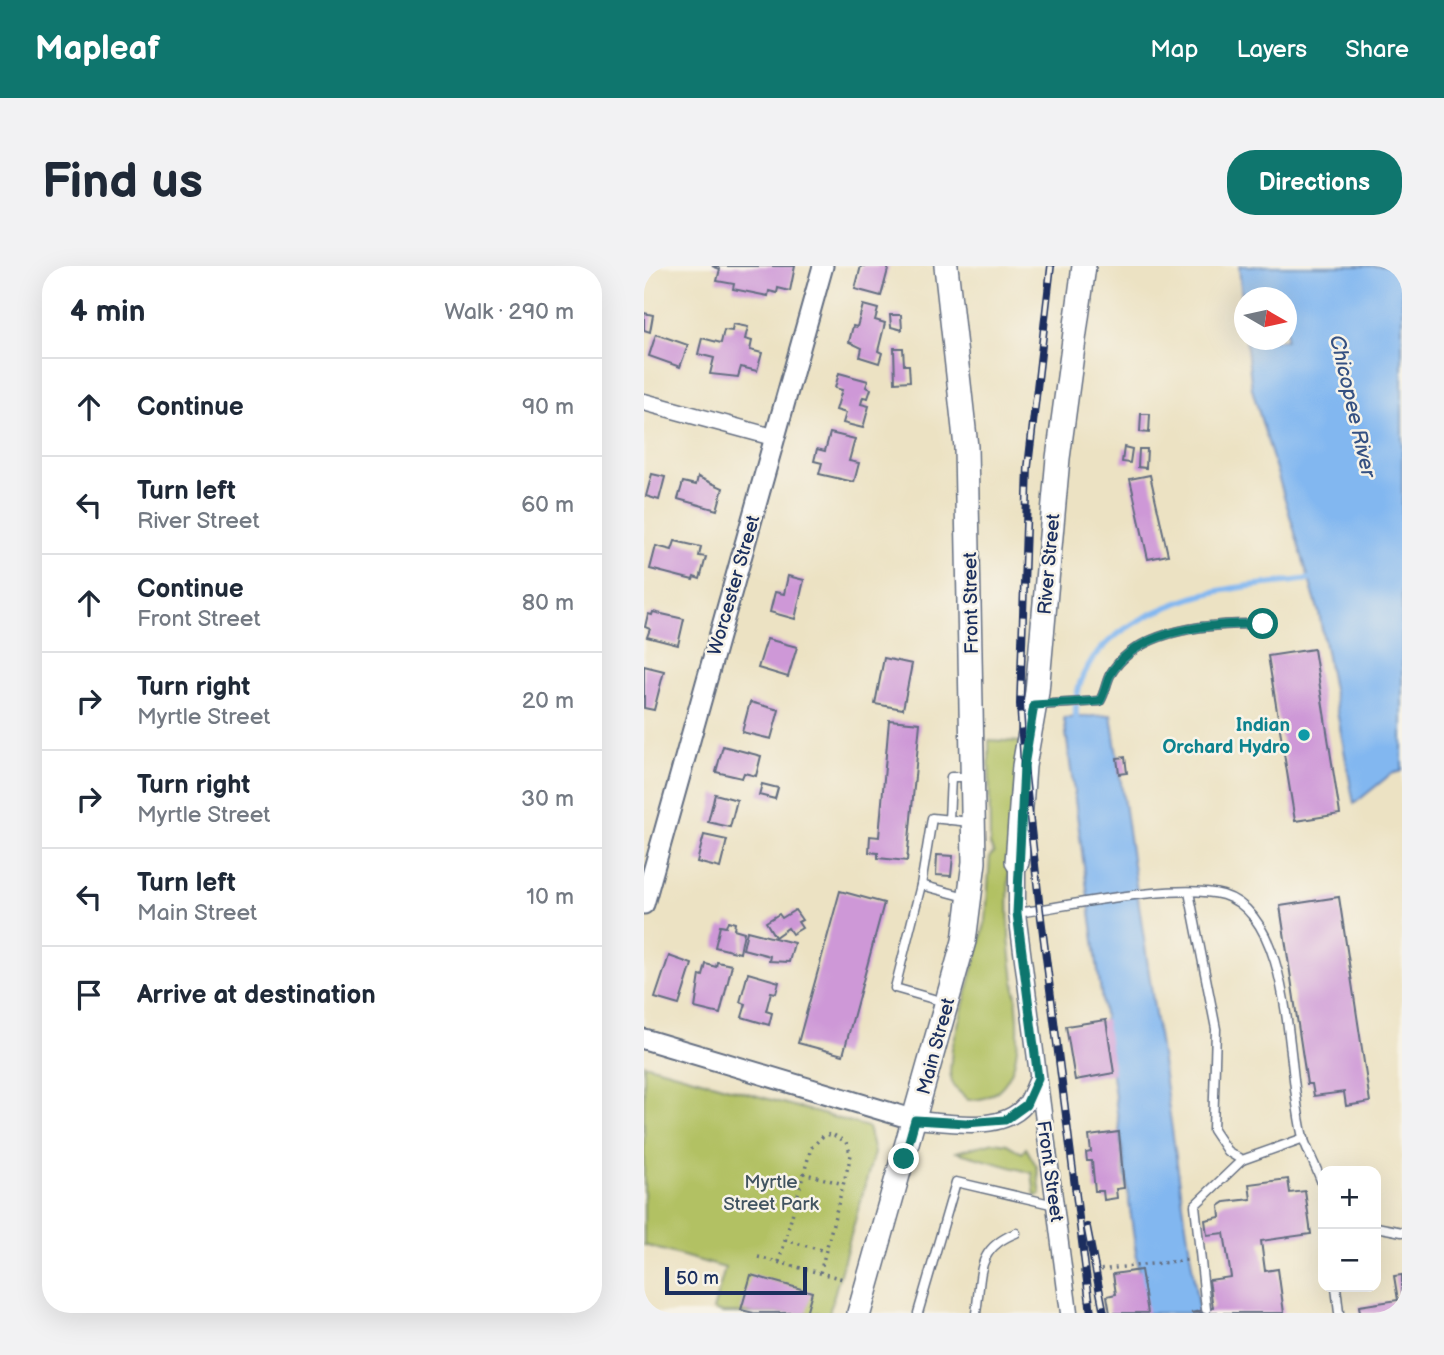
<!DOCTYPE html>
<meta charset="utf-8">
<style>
body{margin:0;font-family:"Balsamiq Sans",sans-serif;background:#f2f2f3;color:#1f2937}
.controls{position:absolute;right:21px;bottom:21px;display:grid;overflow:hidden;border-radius:14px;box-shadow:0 7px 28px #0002}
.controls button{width:63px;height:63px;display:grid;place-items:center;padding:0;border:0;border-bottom:2px solid #e0e1e3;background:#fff;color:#1f2937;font:35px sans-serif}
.compass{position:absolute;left:590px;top:21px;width:63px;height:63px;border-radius:50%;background:#fff;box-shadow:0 7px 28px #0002;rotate:99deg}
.scale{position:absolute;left:21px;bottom:18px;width:142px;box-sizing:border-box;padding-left:7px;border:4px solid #1b2f5e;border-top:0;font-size:19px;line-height:24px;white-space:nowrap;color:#1b2f5e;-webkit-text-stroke:5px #f7f3e8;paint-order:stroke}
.stop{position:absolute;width:21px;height:21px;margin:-16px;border:5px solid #0f766e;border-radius:50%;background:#fff}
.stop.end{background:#0f766e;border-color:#fff;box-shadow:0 2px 7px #0008}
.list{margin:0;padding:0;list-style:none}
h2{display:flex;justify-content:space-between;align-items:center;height:91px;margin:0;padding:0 28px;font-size:30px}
h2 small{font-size:23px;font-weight:400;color:#747a83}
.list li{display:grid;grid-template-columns:46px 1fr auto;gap:21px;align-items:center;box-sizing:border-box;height:98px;padding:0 28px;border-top:2px solid #e0e1e3}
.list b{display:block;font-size:26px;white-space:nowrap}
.list p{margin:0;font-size:23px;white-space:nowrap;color:#747a83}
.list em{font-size:23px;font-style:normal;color:#747a83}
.icon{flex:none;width:38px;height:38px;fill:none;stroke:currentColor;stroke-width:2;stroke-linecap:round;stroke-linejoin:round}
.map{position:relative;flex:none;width:758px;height:1047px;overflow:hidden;border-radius:28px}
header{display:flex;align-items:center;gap:42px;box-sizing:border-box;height:98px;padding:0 35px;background:#0f766e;color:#fff}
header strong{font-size:33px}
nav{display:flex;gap:38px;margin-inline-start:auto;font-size:24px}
.intro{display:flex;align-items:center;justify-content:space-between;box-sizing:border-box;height:168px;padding:0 42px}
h1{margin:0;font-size:49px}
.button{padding:18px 32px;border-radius:28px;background:#0f766e;color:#fff;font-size:24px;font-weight:700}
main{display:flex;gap:42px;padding:0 42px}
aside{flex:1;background:#fff;border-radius:28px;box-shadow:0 7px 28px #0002}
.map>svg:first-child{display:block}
.green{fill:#b2c164;stroke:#667861;stroke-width:2}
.water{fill:#82b7f0;stroke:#4e73a7;stroke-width:2}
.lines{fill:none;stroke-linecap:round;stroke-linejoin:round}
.stream{stroke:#82b7f0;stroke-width:6}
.building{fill:#ce98d7}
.service-casing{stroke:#646e81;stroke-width:11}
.minor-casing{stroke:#646e81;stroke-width:19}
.tertiary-casing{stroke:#646e81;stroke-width:23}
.secondary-casing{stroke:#646e81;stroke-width:26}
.path{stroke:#646e81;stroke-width:3.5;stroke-dasharray:2 5;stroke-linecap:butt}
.service{stroke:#fff;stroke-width:8}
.minor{stroke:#fff;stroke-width:16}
.tertiary{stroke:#fff;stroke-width:19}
.secondary{stroke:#fff;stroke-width:23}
.rail-casing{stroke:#1b2f5e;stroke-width:8}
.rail{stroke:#f7f3e8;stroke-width:5;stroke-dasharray:16;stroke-linecap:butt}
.route{stroke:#0f766e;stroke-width:9}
.culture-dot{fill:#0f9aa8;stroke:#f7f3e8;stroke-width:2.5}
.labels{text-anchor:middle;stroke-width:5;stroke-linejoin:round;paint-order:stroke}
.street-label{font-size:19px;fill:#1b2f5e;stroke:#f7f3e8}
.culture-label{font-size:19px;font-weight:bold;fill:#0d838f;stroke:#f7f3e8;text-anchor:end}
.park-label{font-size:19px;fill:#415460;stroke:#f7f3e8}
.water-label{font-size:21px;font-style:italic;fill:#355182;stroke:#f7f3e8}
</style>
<header>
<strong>Mapleaf</strong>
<nav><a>Map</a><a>Layers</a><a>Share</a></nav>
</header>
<div class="intro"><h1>Find us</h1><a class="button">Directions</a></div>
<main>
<aside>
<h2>4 min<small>Walk · 290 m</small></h2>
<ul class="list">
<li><svg class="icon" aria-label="ahead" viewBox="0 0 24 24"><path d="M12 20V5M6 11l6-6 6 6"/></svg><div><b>Continue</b></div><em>90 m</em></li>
<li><svg class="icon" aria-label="left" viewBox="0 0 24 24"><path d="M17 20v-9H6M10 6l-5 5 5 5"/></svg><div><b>Turn left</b><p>River Street</p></div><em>60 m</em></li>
<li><svg class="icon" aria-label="ahead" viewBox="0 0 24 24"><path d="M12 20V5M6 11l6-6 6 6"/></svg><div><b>Continue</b><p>Front Street</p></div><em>80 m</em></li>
<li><svg class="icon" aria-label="right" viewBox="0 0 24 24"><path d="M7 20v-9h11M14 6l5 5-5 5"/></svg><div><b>Turn right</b><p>Myrtle Street</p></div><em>20 m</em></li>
<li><svg class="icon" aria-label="right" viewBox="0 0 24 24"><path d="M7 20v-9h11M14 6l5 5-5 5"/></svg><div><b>Turn right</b><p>Myrtle Street</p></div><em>30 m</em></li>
<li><svg class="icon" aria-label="left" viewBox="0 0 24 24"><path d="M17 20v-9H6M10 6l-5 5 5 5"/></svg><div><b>Turn left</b><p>Main Street</p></div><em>10 m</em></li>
<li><svg class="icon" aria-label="arrive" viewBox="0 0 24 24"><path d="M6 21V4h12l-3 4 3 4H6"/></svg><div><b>Arrive at destination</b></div></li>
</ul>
</aside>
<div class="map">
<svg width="758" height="1047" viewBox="0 0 758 1047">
<rect width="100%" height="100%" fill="#f7f3e8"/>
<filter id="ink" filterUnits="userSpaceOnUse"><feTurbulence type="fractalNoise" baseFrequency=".0143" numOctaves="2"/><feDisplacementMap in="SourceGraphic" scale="14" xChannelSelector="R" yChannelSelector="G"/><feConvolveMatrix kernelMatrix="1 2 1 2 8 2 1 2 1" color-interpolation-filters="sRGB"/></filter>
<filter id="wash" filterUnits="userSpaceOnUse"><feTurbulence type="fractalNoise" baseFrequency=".00686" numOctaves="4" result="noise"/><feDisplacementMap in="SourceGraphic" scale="28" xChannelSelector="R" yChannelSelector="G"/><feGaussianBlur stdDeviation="1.57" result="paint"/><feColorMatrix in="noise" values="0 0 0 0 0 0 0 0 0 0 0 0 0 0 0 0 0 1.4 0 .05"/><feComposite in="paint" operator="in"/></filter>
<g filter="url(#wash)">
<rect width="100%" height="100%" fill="#ece2c3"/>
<g class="green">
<path d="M 345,474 L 376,476 C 369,540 362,604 365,669 C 367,710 381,757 370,798 C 364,820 348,835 324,834 L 309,820 L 306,807 L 308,782 L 342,654 L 346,590 L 350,587 L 346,579 Z"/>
<polygon points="0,798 224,861 230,887 185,1047 79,1047 69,1044 81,1002 0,979"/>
<polygon points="350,876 363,878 378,887 382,882 393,901 397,929 391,930 388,907 312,886"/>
</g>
<g class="water">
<polygon points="595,0 758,0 758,505 747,508 710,538 675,347 608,123 602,74 642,74 642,32 600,32 600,56"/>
<polygon points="467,449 555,1047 500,1047 420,452"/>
</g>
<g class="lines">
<path class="stream" d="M 433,460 C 422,388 489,351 548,332 C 582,320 635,318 671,312"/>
</g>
<g id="blocks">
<g class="building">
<polygon points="68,0 151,0 146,25 134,22 133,27 125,25 124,30 89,23 90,18 73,15 76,3"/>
<polygon points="217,0 245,0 237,30 211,23"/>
<polygon points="219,39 234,43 231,54 241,57 234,85 238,87 235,97 216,91 218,82 205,76 209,60 213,61"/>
<polygon points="0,47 9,49 6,66 0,64"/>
<polygon points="246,49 257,49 258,64 247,61"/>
<polygon points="89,58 104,61 101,73 108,75 106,84 118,87 113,105 97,101 94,111 66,108 70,92 54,88 58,72 77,77 80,64 88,65"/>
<polygon points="12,68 44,79 36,101 5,90"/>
<polygon points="250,82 259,82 260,99 265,99 266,115 251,116"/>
<polygon points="195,107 224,115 222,121 227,123 224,132 219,131 217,138 225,140 219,162 199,157 202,147 192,144 198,124 191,122"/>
<polygon points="497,148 506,148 505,167 496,166"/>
<polygon points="186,167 211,173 205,195 215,197 210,216 175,208 178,197 170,195 173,183 181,185"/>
<polygon points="480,181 488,183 486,197 478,196"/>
<polygon points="495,183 503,183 502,202 494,201"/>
<polygon points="8,208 21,211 15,234 2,230"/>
<polygon points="506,209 524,289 504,293 486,213"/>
<polygon points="54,211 79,222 73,244 34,233 39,216 52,219"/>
<polygon points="31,275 57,281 55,290 62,291 56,313 50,311 49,314 6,303 12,280 28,284"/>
<polygon points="144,310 160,314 151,353 126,346 131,326 140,328"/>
<polygon points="9,346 40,353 34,379 3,371 6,363 1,361 4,348 8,349"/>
<polygon points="123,373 153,381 144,411 114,402"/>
<polygon points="670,383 696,548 651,555 624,390"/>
<polygon points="240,392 268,398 259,443 231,438"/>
<polygon points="0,400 20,405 10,444 0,442"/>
<polygon points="106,436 135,444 127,473 98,466"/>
<polygon points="245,454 276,457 263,595 234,592 234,587 225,586 226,570 235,571"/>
<polygon points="79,480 117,490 112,510 100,507 98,512 72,506"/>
<polygon points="481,491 483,507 475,508 473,492"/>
<polygon points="118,518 134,522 131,533 115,529"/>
<polygon points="71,528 93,534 86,561 64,556"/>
<polygon points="60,569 83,574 76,602 53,596"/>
<polygon points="293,589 309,590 307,610 292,609"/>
<polygon points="196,625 240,637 199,789 154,777"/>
<polygon points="695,631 726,836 702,840 700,826 670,830 668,818 663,818 636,640"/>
<polygon points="151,644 158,654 154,656 158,662 148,668 144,662 131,671 122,656 135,648 138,652"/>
<polygon points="84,655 91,657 90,663 100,666 96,687 71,681 76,660 82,661"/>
<polygon points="103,665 150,677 145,696 125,695 126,690 99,683"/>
<polygon points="25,690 48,698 35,739 11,732"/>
<polygon points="73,696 88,699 76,748 51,742 56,709 59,710 62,698 72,701"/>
<polygon points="104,707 135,716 132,727 127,726 122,745 128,747 125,759 98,751 102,738 96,736"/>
<polygon points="462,754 470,807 431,814 422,760"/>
<polygon points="475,866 480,922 472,923 473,932 460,934 459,925 451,925 448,895 443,895 442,887 447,886 445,870"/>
<polygon points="644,913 646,927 661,925 667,968 617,975 621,1005 634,1003 640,1047 547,1047 569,1042 565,1014 587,1011 580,967 563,969 561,954 576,951 575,940 581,936 607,933 605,918"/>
<polygon points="497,1004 504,1047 466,1047 463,1030 472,1028 469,1008"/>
<polygon points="107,1009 168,1026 162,1047 110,1047 97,1044"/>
<polygon points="758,1009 758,1047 716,1047 715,1040 754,1034 750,1010"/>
</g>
</g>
</g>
<g filter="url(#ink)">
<use href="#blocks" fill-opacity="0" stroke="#646e81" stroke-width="2"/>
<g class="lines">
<defs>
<g id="service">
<path d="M 393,439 L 456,435 C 461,427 462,417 466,409 C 493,361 572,357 619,358"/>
<polyline points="305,554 307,511 328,511"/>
<polyline points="277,619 288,552 326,556"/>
<polyline points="545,626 572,763 569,864 583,885 598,894 660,872"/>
<path d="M 373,647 C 424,640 534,616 579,629 C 652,651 642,809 659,871 C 664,887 674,904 679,920"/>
<polyline points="300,736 251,722 277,619 322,631"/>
<polyline points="732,961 758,966"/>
<polyline points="692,1021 695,1047"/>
<polyline points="562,1043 551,939 598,894"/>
<polyline points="274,1047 312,916 411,939"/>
<path d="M 332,1047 C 338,1008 331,983 372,967"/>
</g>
<g id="minor">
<polyline points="0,136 129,171"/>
<polyline points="373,596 373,647 425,1047"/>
<path d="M 271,854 C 303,856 358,868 382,838 C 387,831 390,821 394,813"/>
</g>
<g id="tertiary">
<polyline points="0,638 179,0"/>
<polyline points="0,773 271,854"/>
</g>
<g id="secondary">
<polyline points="373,596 380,500 393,426 414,192 440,0"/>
<polyline points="215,1047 320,675 330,596 322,181 302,0"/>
</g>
</defs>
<use href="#service" class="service-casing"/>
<use href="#minor" class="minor-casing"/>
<use href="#tertiary" class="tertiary-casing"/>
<use href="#secondary" class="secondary-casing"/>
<g class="path">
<polyline points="159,907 199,918"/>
<polyline points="141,974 181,985"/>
<polyline points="114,991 199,1013"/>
<polyline points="135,996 167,882 179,870 188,868 202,876 207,889 176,1007"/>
<polyline points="436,1006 543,994"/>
</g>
<use href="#service" class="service"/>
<use href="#minor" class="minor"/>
<use href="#tertiary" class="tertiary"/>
<use href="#secondary" class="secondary"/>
<defs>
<g id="rail">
<polyline points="407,0 384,201 376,438 380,500 396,644 447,1047"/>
<polyline points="443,961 460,1047"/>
</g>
</defs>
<use href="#rail" class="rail-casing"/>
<use href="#rail" class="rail"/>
</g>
</g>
<g class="lines" filter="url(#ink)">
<path class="route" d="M 260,893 L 271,854 L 322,857 L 361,854 L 382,839 L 394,812 L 373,647 L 380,500 L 390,439 L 456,435 C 461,427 462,417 466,409 C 493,361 572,357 619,358"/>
</g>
<circle class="culture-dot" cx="660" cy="469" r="7"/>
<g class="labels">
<g class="street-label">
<text transform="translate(404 298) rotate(-85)" y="7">River Street</text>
<text transform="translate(89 319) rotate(-74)" y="7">Worcester Street</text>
<text transform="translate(326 337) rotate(-91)" y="7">Front Street</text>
<text transform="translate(291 780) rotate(-75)" y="7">Main Street</text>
<text transform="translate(407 905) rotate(82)" y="7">Front Street</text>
</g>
<g class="culture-label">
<text x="646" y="465">Indian<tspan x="646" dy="22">Orchard Hydro</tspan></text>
</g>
<g class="park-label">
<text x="127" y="922">Myrtle<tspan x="127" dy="22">Street Park</tspan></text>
</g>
<g class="water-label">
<text transform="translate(709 140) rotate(77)" y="7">Chicopee River</text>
</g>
</g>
</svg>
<div class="controls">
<button>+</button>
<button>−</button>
</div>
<svg class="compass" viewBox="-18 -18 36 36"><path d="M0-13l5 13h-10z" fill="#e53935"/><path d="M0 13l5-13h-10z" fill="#747a83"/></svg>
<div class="scale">50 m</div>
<div class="stop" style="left:619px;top:358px"></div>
<div class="stop end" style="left:260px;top:893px"></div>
</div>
</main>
